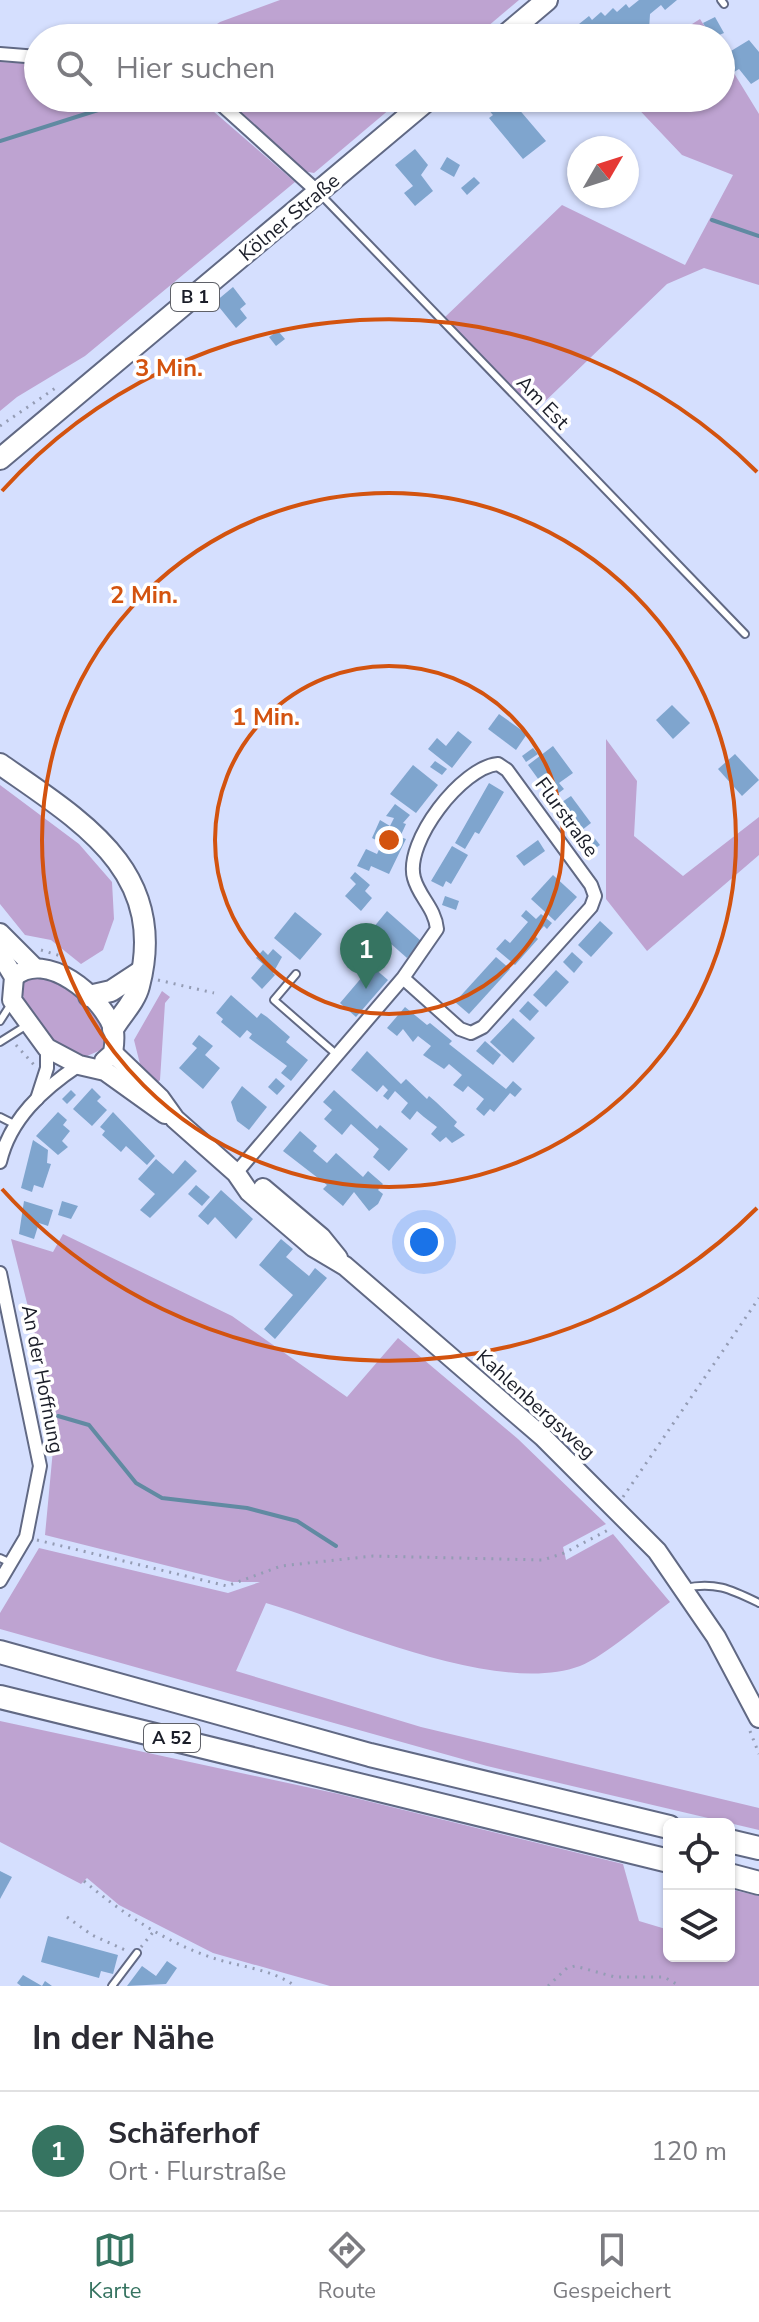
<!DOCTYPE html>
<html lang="de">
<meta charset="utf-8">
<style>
body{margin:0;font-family:"Nunito Sans",sans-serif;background:#f2f2f3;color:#2b2b33}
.controls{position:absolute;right:24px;bottom:24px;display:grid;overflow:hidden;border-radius:12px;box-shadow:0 2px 6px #0004}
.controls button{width:72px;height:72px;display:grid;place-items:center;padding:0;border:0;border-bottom:2px solid #e1e1e2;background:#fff;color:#2b2b33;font:40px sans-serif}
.compass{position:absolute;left:567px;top:136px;width:72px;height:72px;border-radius:50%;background:#fff;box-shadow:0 2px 6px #0004;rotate:51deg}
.you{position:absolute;left:424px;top:1242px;width:28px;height:28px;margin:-20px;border:6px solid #fff;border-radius:50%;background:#1a73e8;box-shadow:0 0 0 12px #1a73e833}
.badge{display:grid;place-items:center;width:52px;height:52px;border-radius:50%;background:#367461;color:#fff;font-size:26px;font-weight:700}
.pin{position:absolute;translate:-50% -66px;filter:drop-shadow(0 2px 4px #0008)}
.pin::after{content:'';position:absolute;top:42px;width:28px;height:24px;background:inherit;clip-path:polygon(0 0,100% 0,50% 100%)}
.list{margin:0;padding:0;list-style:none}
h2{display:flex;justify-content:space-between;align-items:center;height:104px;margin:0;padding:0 32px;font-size:34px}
h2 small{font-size:26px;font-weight:400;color:#7c7c81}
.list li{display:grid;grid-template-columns:52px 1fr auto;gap:24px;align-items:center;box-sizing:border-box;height:120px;padding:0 32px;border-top:2px solid #e1e1e2}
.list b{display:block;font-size:30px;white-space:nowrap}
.list p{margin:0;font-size:26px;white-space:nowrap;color:#7c7c81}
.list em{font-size:26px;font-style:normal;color:#7c7c81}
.icon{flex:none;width:44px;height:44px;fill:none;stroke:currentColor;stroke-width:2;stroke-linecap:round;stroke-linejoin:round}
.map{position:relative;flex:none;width:759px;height:1986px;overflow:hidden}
.search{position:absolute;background:#fff;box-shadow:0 2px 6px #0004;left:24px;right:24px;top:24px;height:88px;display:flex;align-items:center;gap:20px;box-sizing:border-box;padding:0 28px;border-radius:44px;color:#7c7c81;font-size:30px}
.sheet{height:224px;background:#fff}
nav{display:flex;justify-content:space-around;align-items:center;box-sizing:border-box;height:112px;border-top:2px solid #e1e1e2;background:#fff;font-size:22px;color:#7c7c81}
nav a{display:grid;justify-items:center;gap:4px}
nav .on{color:#367461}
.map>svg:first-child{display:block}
.green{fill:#bea3d1}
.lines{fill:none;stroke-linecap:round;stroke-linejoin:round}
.stream{stroke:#618aa2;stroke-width:4}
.building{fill:#7fa5ce}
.lane-casing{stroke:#616984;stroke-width:10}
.street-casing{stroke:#616984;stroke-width:16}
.secondary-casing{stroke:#616984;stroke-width:22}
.primary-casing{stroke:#616984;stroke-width:24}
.highway-casing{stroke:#616984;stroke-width:26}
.path{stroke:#949cb4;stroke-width:3;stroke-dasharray:2 6;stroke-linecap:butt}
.lane{stroke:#fff;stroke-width:6}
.street{stroke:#fff;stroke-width:12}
.secondary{stroke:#fff;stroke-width:18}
.primary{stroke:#fff;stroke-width:20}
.highway{stroke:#fff;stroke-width:22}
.ring{fill:none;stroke:#d3530f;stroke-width:4}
.labels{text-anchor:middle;stroke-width:7;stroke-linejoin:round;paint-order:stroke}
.shield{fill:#fff;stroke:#5f6168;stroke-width:2}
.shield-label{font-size:18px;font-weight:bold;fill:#1a1d28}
.street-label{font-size:20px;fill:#1a1d28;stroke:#fff}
.centre{fill:#d3530f;stroke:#fff;stroke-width:4}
.ring-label{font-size:24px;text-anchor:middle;font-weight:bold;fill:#d3530f;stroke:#fff;stroke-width:7;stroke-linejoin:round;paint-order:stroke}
</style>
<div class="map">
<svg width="759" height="1986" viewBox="0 0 759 1986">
<rect width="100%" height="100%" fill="#d5dffe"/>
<g class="green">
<polygon points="280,0 519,0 474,38 196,38 220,22"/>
<polygon points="700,19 712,38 670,38"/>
<polygon points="721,52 759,114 759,285 704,268 667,284 535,411 444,318 562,205 685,265 733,175 682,155 628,98 721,98"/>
<polygon points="0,62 38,64 38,98 198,98 295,182 85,356 17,397 0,411"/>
<polygon points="222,98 403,98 314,173 303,171"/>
<polygon points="606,739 637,781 634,836 683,876 759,817 759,855 647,951 606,899"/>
<polygon points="0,785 79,844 112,882 114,919 103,950 81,964 51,940 25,935 0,904"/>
<path d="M 40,975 C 72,989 92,1006 108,1037 L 105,1048 L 85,1057 C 50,1045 20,1016 21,976 Z"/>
<polygon points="162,991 170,997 165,1003 160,1080 156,1084 140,1064 134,1040"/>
<path d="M 63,1234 L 232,1316 L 347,1397 L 398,1338 L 518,1439 L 606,1524 L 563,1547 L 566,1560 L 613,1534 L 670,1602 C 647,1619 604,1657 580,1666 C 499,1696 348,1628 266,1603 L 236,1671 L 421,1727 L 759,1808 L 759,1830 L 487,1766 L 0,1629 L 0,1613 L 39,1548 L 228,1593 L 260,1582 L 232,1582 L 45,1535 L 54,1439 L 47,1383 L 11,1239 L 53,1252 Z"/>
<polygon points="0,1721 339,1794 623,1864 639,1921 669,1930 669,1956 729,1956 729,1889 759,1896 759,1986 330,1986 213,1953 119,1905 87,1878 81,1884 0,1842"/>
</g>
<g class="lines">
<g class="stream">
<polyline points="346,38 366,35 368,38"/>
<polyline points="0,141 136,98"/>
<polyline points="712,220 759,236"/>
<polyline points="58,1416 89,1425 136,1483 162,1498 247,1508 297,1521 336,1546"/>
</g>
</g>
<g class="building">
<polygon points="639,0 677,0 665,10 661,5 650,14 649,30 637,29 636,34 624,33 624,38 588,38 585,30 579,35 574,28 589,16 592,20 601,12 605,16 613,8 617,12 626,4 629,8"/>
<polygon points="715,17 724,33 712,38 703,23"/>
<polygon points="749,40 759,52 759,79 751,84 739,69 734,72 727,61 732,58 731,51"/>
<polygon points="478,98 503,98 507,103 511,100 546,141 523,159 489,118 493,115"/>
<polygon points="415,149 428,165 421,175 433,191 415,206 404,193 413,186 395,165"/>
<polygon points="447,157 460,165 454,177 440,169"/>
<polygon points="474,177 480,183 467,195 461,188"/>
<polygon points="233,287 246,304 240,309 247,318 236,328 215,302"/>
<polygon points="278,331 285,339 276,346 269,337"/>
<polygon points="672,705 690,723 673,739 656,720"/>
<polygon points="499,714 527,734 516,750 488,729"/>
<polygon points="458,731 472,742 452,768 428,749 437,738 446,746"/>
<polygon points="553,746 573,773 559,783 564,789 552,798 528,765"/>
<polygon points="533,748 538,754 526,762 522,756"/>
<polygon points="735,754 759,780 742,796 718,769"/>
<polygon points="435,761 447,769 442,775 430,767"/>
<polygon points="413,765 438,785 416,813 390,794"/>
<polygon points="489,783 504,792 479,834 475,832 465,849 455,843"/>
<polygon points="571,796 591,823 577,834 556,806"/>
<polygon points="395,804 410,815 403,823 406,824 400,837 406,839 389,874 371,866 369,871 357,866 366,849 377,854 382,843 372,838 380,820 390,826 394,818 386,816"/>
<polygon points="592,835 600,845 587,854 580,844"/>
<polygon points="538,840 545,851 524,866 516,856"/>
<polygon points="452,846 468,855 451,884 446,881 443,887 431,881"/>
<polygon points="355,872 370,885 365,891 372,898 361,911 345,896 356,884 350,878"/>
<polygon points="553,875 577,897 555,921 531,899"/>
<polygon points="445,896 459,901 456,910 442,905"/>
<polygon points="526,910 536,919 541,914 552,923 547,929 544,926 535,936 538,939 515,965 496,949 505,939 510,943 528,922 521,916"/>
<polygon points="387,911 421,941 407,958 373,928"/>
<polygon points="295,912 322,934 300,960 274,938"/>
<polygon points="600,921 613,933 591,957 578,945"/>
<polygon points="273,949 282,957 273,973 275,975 262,989 251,978 263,964 256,958 263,950 268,955"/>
<polygon points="353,950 388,980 356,1017 340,1003 363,976 345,961"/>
<polygon points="572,952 583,962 574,973 563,962"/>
<polygon points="496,957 510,969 469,1014 455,1002"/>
<polygon points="556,970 569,982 546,1007 533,995"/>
<polygon points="231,995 257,1018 261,1013 267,1017 290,1037 286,1042 308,1060 291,1081 281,1073 287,1066 249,1038 252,1034 247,1030 240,1038 221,1022 223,1019 216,1013"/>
<polygon points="528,1001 539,1011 530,1021 519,1011"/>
<polygon points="405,1007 427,1025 430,1023 452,1041 449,1044 506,1089 513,1081 522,1089 515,1097 510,1093 494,1112 490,1109 484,1116 476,1109 484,1099 468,1086 463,1092 453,1085 462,1075 449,1064 444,1069 423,1055 431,1046 418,1036 413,1042 403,1029 397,1036 387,1028"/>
<polygon points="513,1018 535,1038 513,1063 490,1042"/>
<polygon points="199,1035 213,1046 205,1055 220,1068 203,1089 179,1068 197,1048 192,1044"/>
<polygon points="485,1041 501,1055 493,1065 476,1051"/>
<polygon points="367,1051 401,1084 406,1079 427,1099 429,1096 436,1102 457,1122 454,1126 465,1135 452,1143 446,1137 440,1142 431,1134 437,1127 424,1117 417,1111 410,1120 401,1112 408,1103 395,1091 388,1100 383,1096 388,1090 383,1085 377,1092 351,1070"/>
<polygon points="276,1078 285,1086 277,1095 268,1087"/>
<polygon points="242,1086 267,1107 249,1130 237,1121 231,1102"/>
<polygon points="92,1088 101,1097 97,1101 107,1110 92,1126 73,1109"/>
<polygon points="71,1090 76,1095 67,1104 62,1099"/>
<polygon points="334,1090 377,1129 380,1125 408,1149 389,1171 373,1157 379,1149 351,1124 342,1135 324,1119 332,1110 323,1102"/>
<polygon points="58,1112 67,1120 63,1125 70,1131 62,1141 68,1147 58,1155 36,1136"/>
<polygon points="113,1112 155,1156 147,1165 126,1146 121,1152 102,1135 105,1131 100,1127"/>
<polygon points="300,1131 317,1146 313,1151 327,1163 336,1153 363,1177 368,1171 383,1184 378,1190 383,1194 378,1204 369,1211 354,1192 343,1206 323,1189 327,1185 283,1151"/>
<polygon points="33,1140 48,1150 47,1163 51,1164 43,1188 34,1185 32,1192 21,1188"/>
<polygon points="156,1159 173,1174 185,1160 197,1171 150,1218 140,1210 155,1194 138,1179"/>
<polygon points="196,1185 210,1197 202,1206 188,1194"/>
<polygon points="221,1190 253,1219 236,1239 215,1217 208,1225 198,1216"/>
<polygon points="24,1201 53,1210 48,1226 39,1223 34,1239 19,1234"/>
<polygon points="62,1201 78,1206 71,1219 58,1215"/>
<polygon points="281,1239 293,1249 286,1257 309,1276 315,1268 327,1278 275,1339 264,1329 293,1295 259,1265"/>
<polygon points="0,1871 12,1877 0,1899"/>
<polygon points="48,1936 118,1955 113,1974 101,1971 99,1978 41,1962"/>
<polygon points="167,1961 177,1968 166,1984 127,1986 142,1966 156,1976"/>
<polygon points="23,1975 42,1986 45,1981 52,1986 21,1986 17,1983"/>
</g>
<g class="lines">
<defs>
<g id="lane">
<polyline points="721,0 724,4"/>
<polyline points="321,195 745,634"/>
<polyline points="296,974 274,1000 336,1054"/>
<polyline points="0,1021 11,1004"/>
<polyline points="0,1042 27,1025"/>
<polyline points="0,1117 14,1124"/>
<polyline points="0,1558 11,1563"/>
<path d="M 685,1588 C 715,1581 732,1590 759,1603"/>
<polyline points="112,1986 137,1953"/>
</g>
<g id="street">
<polyline points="0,54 38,57"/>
<polyline points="214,98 318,192"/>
<polyline points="37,1099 47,1068 47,1048"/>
<path d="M 0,1162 C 10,1119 43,1089 79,1065"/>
<path d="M 236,1173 L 403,978 L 460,1029 L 471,1033 L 483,1027 L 591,907 L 595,896 L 591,885 L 507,770 L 498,764 C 462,767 404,842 414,878 C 419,897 435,908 437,929 L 403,978"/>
<polyline points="0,1273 40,1466 26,1537 0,1581"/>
</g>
<g id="secondary">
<polyline points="0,933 33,966"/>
<polyline points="0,954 14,977 12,1000 47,1048 79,1065 105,1071 165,1114"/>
<path d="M 14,977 C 46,949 101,996 113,1028 C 116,1035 114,1046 113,1053 L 104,1061"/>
<polyline points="113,1053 160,1098 175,1119 236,1173 249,1192 313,1247 345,1266 543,1437 657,1551 716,1637 759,1718"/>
<polyline points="263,1188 321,1237 338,1258"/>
</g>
<g id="primary">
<polyline points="502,38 547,0"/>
<polyline points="0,459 430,98"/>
<path d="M 0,764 C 81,821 169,871 139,986 C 135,1002 121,1015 113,1029"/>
<polyline points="89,996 111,991 140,972"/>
</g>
<g id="highway">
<polyline points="0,1652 370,1755 669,1827"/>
<polyline points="0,1697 669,1861"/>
<polyline points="729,1841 759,1848"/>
<polyline points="729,1875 759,1883"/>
</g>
</defs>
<use href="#lane" class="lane-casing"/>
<use href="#street" class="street-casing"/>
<use href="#secondary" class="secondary-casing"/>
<use href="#primary" class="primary-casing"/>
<use href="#highway" class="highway-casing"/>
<g class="path">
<polyline points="446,104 454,98"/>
<polyline points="0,426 57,387"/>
<polyline points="41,950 64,957"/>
<polyline points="158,980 214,993"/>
<polyline points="16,1045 35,1066"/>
<polyline points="623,1497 759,1298"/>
<polyline points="37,1540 227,1586 281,1566 373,1556 543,1560 564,1553 612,1528"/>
<polyline points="750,1731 759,1754"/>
<path d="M 84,1881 C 122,1913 165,1942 213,1958 C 240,1967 272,1969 295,1986"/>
<polyline points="67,1917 92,1935 125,1950"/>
<polyline points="141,1947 154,1931"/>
<polyline points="548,1986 567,1968 575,1966 615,1977 664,1977 680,1986"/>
</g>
<use href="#lane" class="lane"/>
<use href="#street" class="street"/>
<use href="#secondary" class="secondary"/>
<use href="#primary" class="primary"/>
<use href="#highway" class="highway"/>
</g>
<g class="ring">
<circle cx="389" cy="840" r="174"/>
<circle cx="389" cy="840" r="347"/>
<path d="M757 1208A521 521 0 0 1 2 1189M2 491A521 521 0 0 1 757 472"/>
</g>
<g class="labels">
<g class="shield">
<rect x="171" y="283" width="48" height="28" rx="6"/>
<rect x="144" y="1724" width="56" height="28" rx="6"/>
</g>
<g class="shield-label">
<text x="195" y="303">B 1</text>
<text x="172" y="1744">A 52</text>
</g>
<g class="street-label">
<text transform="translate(289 217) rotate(-40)" y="7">Kölner Straße</text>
<text transform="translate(543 402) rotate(46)" y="7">Am Est</text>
<text transform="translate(567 817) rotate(54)" y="7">Flurstraße</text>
<text transform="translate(43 1379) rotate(79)" y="7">An der Hoffnung</text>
<text transform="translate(536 1404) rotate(42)" y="7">Kahlenbergsweg</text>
</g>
</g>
<circle cx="389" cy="840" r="12" class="centre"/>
<g class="ring-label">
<text x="169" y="376">3 Min.</text>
<text x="144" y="603">2 Min.</text>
<text x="266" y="725">1 Min.</text>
</g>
</svg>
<div class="controls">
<button><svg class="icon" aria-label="locate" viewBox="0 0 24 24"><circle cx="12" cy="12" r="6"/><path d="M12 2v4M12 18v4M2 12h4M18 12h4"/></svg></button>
<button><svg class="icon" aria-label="layers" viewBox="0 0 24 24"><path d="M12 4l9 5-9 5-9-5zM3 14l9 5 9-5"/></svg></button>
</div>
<svg class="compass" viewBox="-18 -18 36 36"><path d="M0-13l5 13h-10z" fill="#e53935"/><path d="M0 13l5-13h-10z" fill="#7c7c81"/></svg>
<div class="you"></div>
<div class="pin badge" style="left:366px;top:989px">1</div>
<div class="search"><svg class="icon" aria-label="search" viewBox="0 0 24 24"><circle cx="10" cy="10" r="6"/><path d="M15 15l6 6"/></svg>Hier suchen</div>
</div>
<section class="sheet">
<h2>In der Nähe<small></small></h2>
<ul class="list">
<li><span class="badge">1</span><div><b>Schäferhof</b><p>Ort · Flurstraße</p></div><em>120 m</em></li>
</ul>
</section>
<nav>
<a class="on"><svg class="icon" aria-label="map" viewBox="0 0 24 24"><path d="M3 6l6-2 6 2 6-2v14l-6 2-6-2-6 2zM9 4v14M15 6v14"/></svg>Karte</a>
<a><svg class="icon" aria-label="directions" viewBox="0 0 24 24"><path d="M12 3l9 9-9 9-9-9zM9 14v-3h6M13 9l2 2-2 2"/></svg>Route</a>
<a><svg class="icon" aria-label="saved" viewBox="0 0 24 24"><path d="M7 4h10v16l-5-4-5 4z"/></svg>Gespeichert</a>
</nav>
